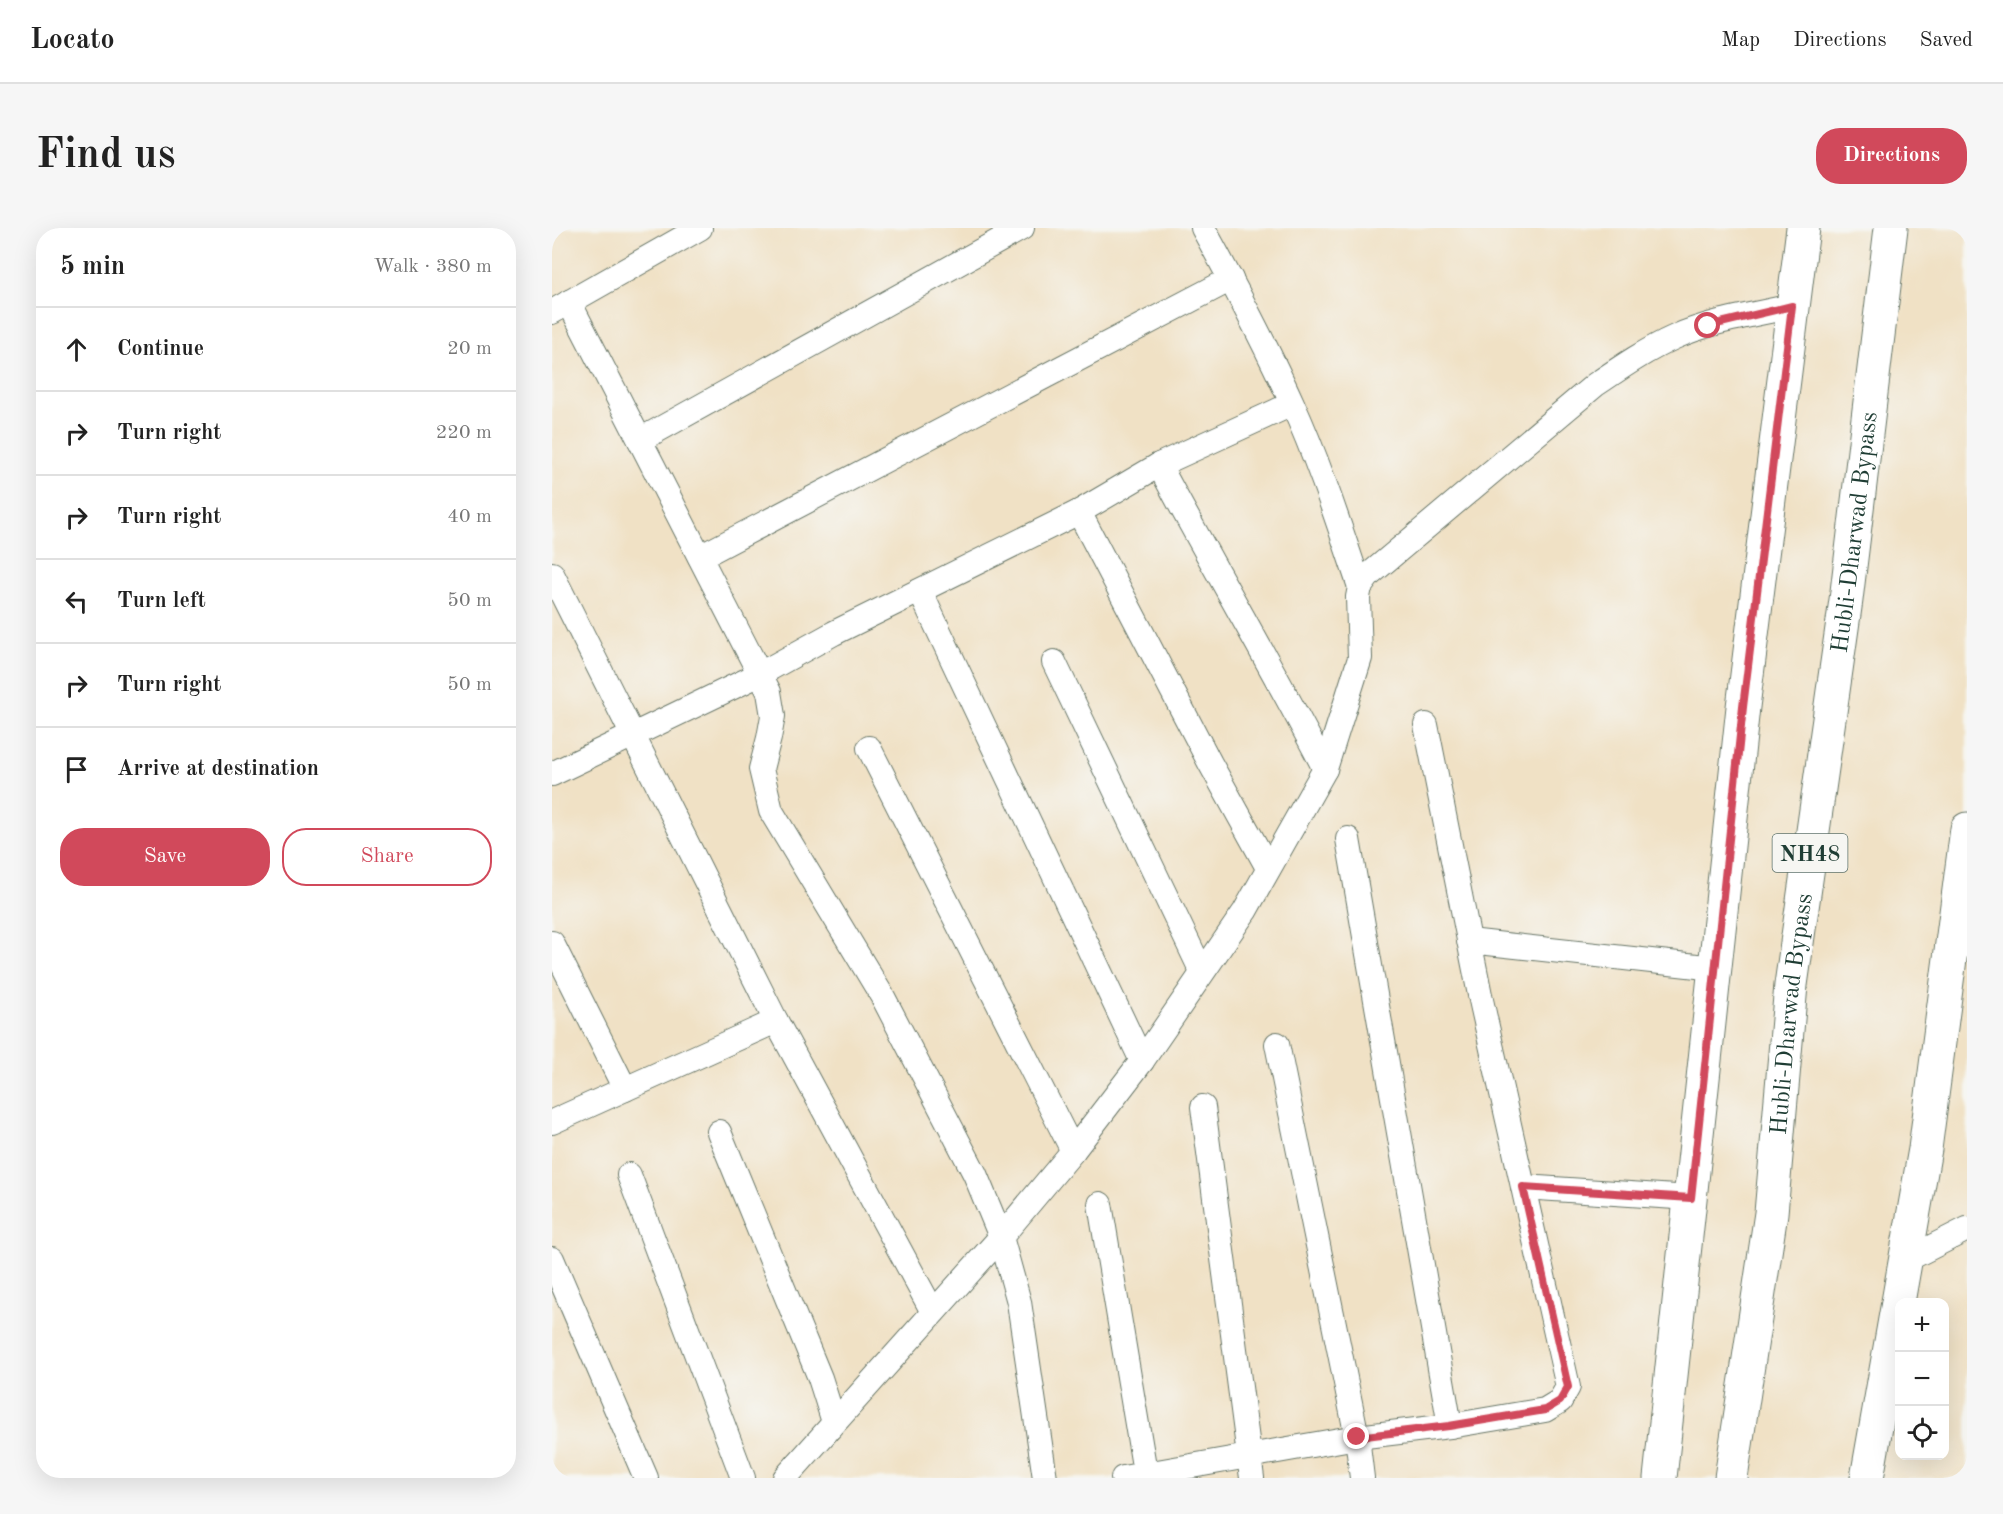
<!DOCTYPE html>
<meta charset="utf-8">
<style>
body{margin:0;font-family:"Old Standard TT",serif;background:#f6f6f6;color:#222}
.controls{position:absolute;right:18px;bottom:18px;display:grid;overflow:hidden;border-radius:12px;box-shadow:0 6px 24px #0002}
.controls button{width:54px;height:54px;display:grid;place-items:center;padding:0;border:0;border-bottom:2px solid #e0e0e0;background:#fff;color:#222;font:30px sans-serif}
.stop{position:absolute;width:18px;height:18px;margin:-14px;border:4px solid #d1495b;border-radius:50%;background:#fff}
.stop.end{background:#d1495b;border-color:#fff;box-shadow:0 2px 6px #0008}
.list{margin:0;padding:0;list-style:none}
h2{display:flex;justify-content:space-between;align-items:center;height:78px;margin:0;padding:0 24px;font-size:26px}
h2 small{font-size:20px;font-weight:400;color:#767676}
.list li{display:grid;grid-template-columns:39px 1fr auto;gap:18px;align-items:center;box-sizing:border-box;height:84px;padding:0 24px;border-top:2px solid #e0e0e0}
.list b{display:block;font-size:22px;white-space:nowrap}
.list em{font-size:20px;font-style:normal;color:#767676}
.actions{display:flex;gap:12px;padding:18px 24px}
.actions a{flex:1;padding:14px 0;border:2px solid #d1495b;border-radius:24px;text-align:center;font-size:21px;color:#d1495b}
.actions .main{background:#d1495b;color:#fff}
.icon{flex:none;width:33px;height:33px;fill:none;stroke:currentColor;stroke-width:2;stroke-linecap:round;stroke-linejoin:round}
.map{position:relative;flex:none;width:1415px;height:1250px;overflow:hidden;border-radius:24px}
header{display:flex;align-items:center;gap:36px;box-sizing:border-box;height:84px;padding:0 30px;background:#fff;border-bottom:2px solid #e0e0e0}
header strong{font-size:28px}
nav{display:flex;gap:33px;margin-inline-start:auto;font-size:21px}
.intro{display:flex;align-items:center;justify-content:space-between;box-sizing:border-box;height:144px;padding:0 36px}
h1{margin:0;font-size:42px}
.button{padding:15px 27px;border-radius:24px;background:#d1495b;color:#fff;font-size:21px;font-weight:700}
main{display:flex;gap:36px;padding:0 36px}
aside{flex:1;background:#fff;border-radius:24px;box-shadow:0 6px 24px #0002}
.map>svg:first-child{display:block}
.lines{fill:none;stroke-linecap:round;stroke-linejoin:round}
.street-casing{stroke:#687667;stroke-width:26}
.secondary-casing{stroke:#687667;stroke-width:35}
.highway-casing{stroke:#687667;stroke-width:35}
.street{stroke:#fff;stroke-width:24}
.secondary{stroke:#fff;stroke-width:33}
.highway{stroke:#fff;stroke-width:33}
.route{stroke:#d1495b;stroke-width:8}
.labels{text-anchor:middle;stroke-width:5;stroke-linejoin:round;paint-order:stroke}
.shield{fill:#f6f6f2;stroke:#60746d;stroke-width:1.5}
.shield-label{font-size:22px;font-weight:bold;fill:#1f3d34}
.street-label{font-size:24px;fill:#1f3d34;stroke:#f6f6f2}
</style>
<header>
<strong>Locato</strong>
<nav><a>Map</a><a>Directions</a><a>Saved</a></nav>
</header>
<div class="intro"><h1>Find us</h1><a class="button">Directions</a></div>
<main>
<aside>
<h2>5 min<small>Walk · 380 m</small></h2>
<ul class="list">
<li><svg class="icon" aria-label="ahead" viewBox="0 0 24 24"><path d="M12 20V5M6 11l6-6 6 6"/></svg><div><b>Continue</b></div><em>20 m</em></li>
<li><svg class="icon" aria-label="right" viewBox="0 0 24 24"><path d="M7 20v-9h11M14 6l5 5-5 5"/></svg><div><b>Turn right</b></div><em>220 m</em></li>
<li><svg class="icon" aria-label="right" viewBox="0 0 24 24"><path d="M7 20v-9h11M14 6l5 5-5 5"/></svg><div><b>Turn right</b></div><em>40 m</em></li>
<li><svg class="icon" aria-label="left" viewBox="0 0 24 24"><path d="M17 20v-9H6M10 6l-5 5 5 5"/></svg><div><b>Turn left</b></div><em>50 m</em></li>
<li><svg class="icon" aria-label="right" viewBox="0 0 24 24"><path d="M7 20v-9h11M14 6l5 5-5 5"/></svg><div><b>Turn right</b></div><em>50 m</em></li>
<li><svg class="icon" aria-label="arrive" viewBox="0 0 24 24"><path d="M6 21V4h12l-3 4 3 4H6"/></svg><div><b>Arrive at destination</b></div></li>
</ul>
<div class="actions"><a class="main">Save</a><a>Share</a></div>
</aside>
<div class="map">
<svg width="1415" height="1250" viewBox="0 0 1415 1250">
<rect width="100%" height="100%" fill="#f6f6f2"/>
<filter id="ink" filterUnits="userSpaceOnUse"><feTurbulence type="fractalNoise" baseFrequency=".0167" numOctaves="2"/><feDisplacementMap in="SourceGraphic" scale="12" xChannelSelector="R" yChannelSelector="G"/><feConvolveMatrix kernelMatrix="1 2 1 2 8 2 1 2 1" color-interpolation-filters="sRGB"/></filter>
<filter id="wash" filterUnits="userSpaceOnUse"><feTurbulence type="fractalNoise" baseFrequency=".008" numOctaves="4" result="noise"/><feDisplacementMap in="SourceGraphic" scale="24" xChannelSelector="R" yChannelSelector="G"/><feGaussianBlur stdDeviation="1.35" result="paint"/><feColorMatrix in="noise" values="0 0 0 0 0 0 0 0 0 0 0 0 0 0 0 0 0 1.4 0 .05"/><feComposite in="paint" operator="in"/></filter>
<g filter="url(#wash)">
<rect width="100%" height="100%" fill="#f0e1c5"/>
</g>
<g filter="url(#ink)">
<g class="lines">
<defs>
<g id="street">
<path d="M 651,0 C 682,57 713,115 740,175 C 767,234 787,297 808,359"/>
<polyline points="17,74 217,464 221,488 217,510 209,541 219,583 332,771 423,946 449,1009 467,1074 493,1250"/>
<polyline points="0,84 148,0"/>
<polyline points="88,212 470,0"/>
<path d="M 607,237 C 661,339 720,438 773,541"/>
<polyline points="527,284 658,535 716,640"/>
<polyline points="148,329 679,51"/>
<polyline points="0,346 224,793 381,1084"/>
<polyline points="368,363 590,833"/>
<polyline points="502,434 650,744"/>
<polyline points="317,520 521,923"/>
<polyline points="0,546 208,446 282,405 527,284 607,237 740,176"/>
<polyline points="796,611 898,1198"/>
<polyline points="917,713 1163,740"/>
<polyline points="0,715 73,861"/>
<polyline points="725,816 805,1209 810,1250"/>
<polyline points="651,879 700,1250"/>
<polyline points="0,894 224,793"/>
<polyline points="167,904 268,1150 282,1194"/>
<polyline points="77,947 191,1250"/>
<polyline points="971,959 1139,970"/>
<polyline points="548,976 594,1250"/>
<polyline points="0,1031 94,1250"/>
<polyline points="1352,1033 1415,1001"/>
<path d="M 233,1250 L 449,1009 L 521,923 L 590,833 L 693,683 L 773,541 L 808,430 L 806,369 L 808,359 L 817,347 L 1043,157 C 1068,140 1094,122 1123,109 C 1159,93 1201,87 1240,78"/>
<polyline points="571,1250 805,1209 898,1198 993,1182 1008,1173 1016,1159 929,772 874,497"/>
</g>
<g id="secondary">
<polyline points="1108,1250 1191,479 1251,0"/>
<polyline points="1315,1250 1373,921 1415,601"/>
</g>
<g id="highway">
<path id="s1" d="M 1179,1250 L 1219,985 L 1239,757 L 1294,372 L 1339,0"/>
</g>
</defs>
<use href="#street" class="street-casing"/>
<use href="#secondary" class="secondary-casing"/>
<use href="#highway" class="highway-casing"/>
<use href="#street" class="street"/>
<use href="#secondary" class="secondary"/>
<use href="#highway" class="highway"/>
</g>
</g>
<g class="lines" filter="url(#ink)">
<polyline class="route" points="805,1209 897,1198 993,1182 1008,1173 1016,1159 971,959 1139,970 1191,479 1240,78 1156,98"/>
</g>
<g class="labels">
<rect class="shield" x="1220.5" y="606" width="75" height="38" rx="4.5"/>
<g class="shield-label">
<text x="1258" y="633">NH48</text>
</g>
<g class="street-label">
<text dy="8" stroke="none"><textPath href="#s1" startOffset="954">Hubli-Dharwad Bypass</textPath></text>
<text dy="8" stroke="none"><textPath href="#s1" startOffset="468">Hubli-Dharwad Bypass</textPath></text>
</g>
</g>
</svg>
<div class="controls">
<button>+</button>
<button>−</button>
<button><svg class="icon" aria-label="locate" viewBox="0 0 24 24"><circle cx="12" cy="12" r="6"/><path d="M12 2v4M12 18v4M2 12h4M18 12h4"/></svg></button>
</div>
<div class="stop" style="left:1156px;top:98px"></div>
<div class="stop end" style="left:805px;top:1209px"></div>
</div>
</main>
